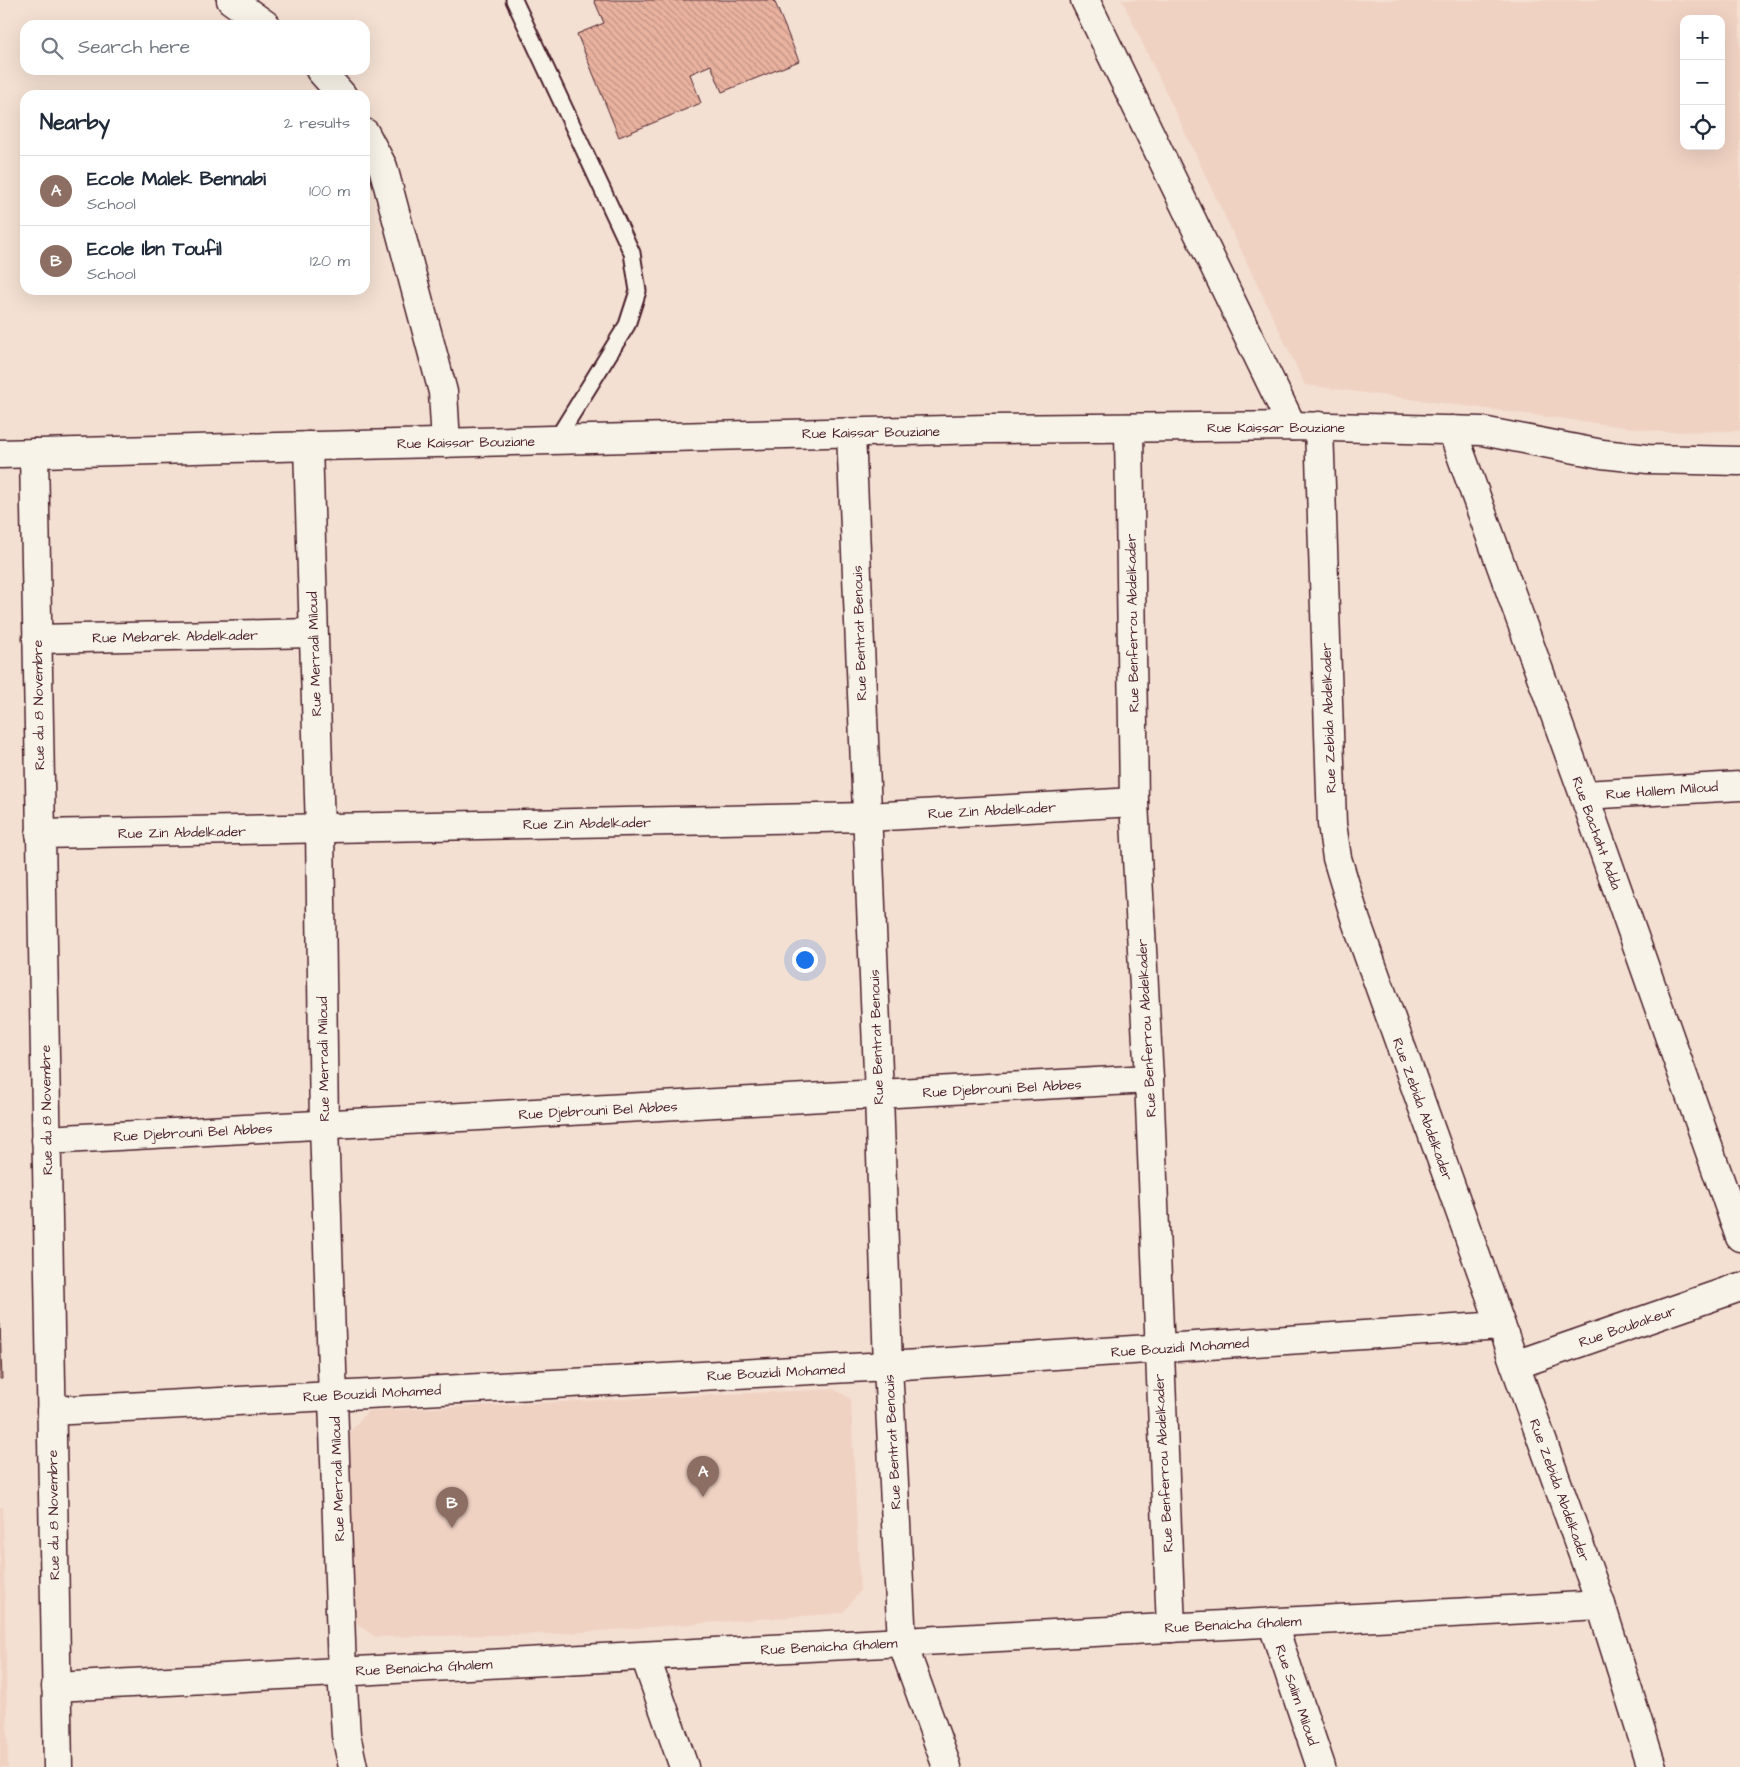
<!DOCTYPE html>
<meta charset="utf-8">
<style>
body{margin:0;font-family:"Architects Daughter",sans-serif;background:#f2f2f3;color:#1f2937}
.controls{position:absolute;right:15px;top:15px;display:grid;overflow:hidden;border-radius:10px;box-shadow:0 5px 20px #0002}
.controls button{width:45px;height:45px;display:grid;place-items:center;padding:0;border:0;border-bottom:1px solid #e0e1e3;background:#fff;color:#1f2937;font:25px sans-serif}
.you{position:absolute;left:804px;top:959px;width:18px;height:18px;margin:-12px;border:4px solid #fff;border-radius:50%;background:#1a73e8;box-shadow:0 0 0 8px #1a73e833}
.badge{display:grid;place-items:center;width:32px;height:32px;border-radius:50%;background:#b45309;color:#fff;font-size:16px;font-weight:700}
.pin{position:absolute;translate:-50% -41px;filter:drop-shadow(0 1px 2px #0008)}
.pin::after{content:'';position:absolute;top:26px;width:18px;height:15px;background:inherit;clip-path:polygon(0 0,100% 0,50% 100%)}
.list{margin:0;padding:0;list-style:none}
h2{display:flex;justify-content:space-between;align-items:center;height:65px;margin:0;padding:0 20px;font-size:21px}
h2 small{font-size:16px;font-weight:400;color:#747a83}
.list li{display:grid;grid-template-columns:32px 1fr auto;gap:15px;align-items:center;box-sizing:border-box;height:70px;padding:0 20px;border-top:1px solid #e0e1e3}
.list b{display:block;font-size:19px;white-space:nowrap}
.list p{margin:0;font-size:16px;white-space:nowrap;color:#747a83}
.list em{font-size:16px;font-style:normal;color:#747a83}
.icon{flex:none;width:28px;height:28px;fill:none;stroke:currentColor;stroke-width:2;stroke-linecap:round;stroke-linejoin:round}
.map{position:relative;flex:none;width:1740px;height:1767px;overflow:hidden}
.search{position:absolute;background:#fff;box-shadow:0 5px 20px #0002;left:20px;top:20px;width:350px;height:55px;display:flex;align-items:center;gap:12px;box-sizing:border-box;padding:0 18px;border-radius:15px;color:#747a83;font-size:19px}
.panel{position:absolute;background:#fff;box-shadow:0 5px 20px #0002;left:20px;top:90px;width:350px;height:205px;border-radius:15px}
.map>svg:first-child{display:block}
.built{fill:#f0d2c3;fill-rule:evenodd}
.building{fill:url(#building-back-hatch);stroke:#4a1f2b}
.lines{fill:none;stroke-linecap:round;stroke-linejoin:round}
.service-casing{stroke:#4a1f2b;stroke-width:19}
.minor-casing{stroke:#4a1f2b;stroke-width:31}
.tertiary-casing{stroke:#4a1f2b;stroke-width:31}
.service{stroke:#f7f3e8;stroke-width:15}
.minor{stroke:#f7f3e8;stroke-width:28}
.tertiary{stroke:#f7f3e8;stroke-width:28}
.labels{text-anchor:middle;stroke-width:4;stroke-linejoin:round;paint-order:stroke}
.street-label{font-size:14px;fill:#4a1f2b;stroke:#f7f3e8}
</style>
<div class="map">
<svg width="1740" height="1767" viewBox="0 0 1740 1767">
<defs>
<pattern id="building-back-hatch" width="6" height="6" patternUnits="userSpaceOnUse" patternTransform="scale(1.25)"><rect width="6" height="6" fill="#eab3a0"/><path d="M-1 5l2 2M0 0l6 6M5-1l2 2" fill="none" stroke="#c09183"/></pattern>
</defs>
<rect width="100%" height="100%" fill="#f3e0d2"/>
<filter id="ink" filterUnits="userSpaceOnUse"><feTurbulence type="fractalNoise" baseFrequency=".02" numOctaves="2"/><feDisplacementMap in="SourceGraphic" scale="10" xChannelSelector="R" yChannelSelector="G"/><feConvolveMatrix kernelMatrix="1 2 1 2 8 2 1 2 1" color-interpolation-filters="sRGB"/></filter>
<g filter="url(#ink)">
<g class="built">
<path d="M 1122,0 L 1740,0 L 1740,431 L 1662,432 L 1305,385 ZM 1684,19 L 1721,19 L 1721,146 L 1684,146 Z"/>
<polygon points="834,1389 851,1399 860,1591 843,1613 557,1634 375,1637 356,1623 348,1434 368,1411"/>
<polygon points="0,1507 3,1507 8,1767 0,1767"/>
</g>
<g class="building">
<polygon points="594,0 774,0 799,61 722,92 711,65 690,74 701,103 619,137 577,34 604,23"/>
<polygon points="0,1324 2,1379 0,1379"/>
</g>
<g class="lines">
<defs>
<polyline id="service" points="514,0 632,253 638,291 627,325 556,440"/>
<g id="minor">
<polyline points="231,0 266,25"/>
<polyline points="320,70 342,95"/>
<polyline points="365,133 383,167 443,392 446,443"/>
<polyline points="1129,428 1134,802 1149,1079 1171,1628"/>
<polyline points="1452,430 1584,795 1740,1237"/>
<polyline points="851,433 879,1095 888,1366 902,1642 947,1767"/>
<polyline points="308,446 320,829 324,1125 342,1672 346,1735 353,1767"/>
<polyline points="34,453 58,1767"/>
<polyline points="37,639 313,633"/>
<polyline points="1584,795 1740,786"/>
<polyline points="40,834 867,817 1134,802"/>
<polyline points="46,1140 1149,1079"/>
<polyline points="1515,1365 1740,1287"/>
<polyline points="51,1411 888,1366 1501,1326"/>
<polyline points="1272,1622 1321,1767"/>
<polyline points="645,1656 684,1767"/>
<polyline points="56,1687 1601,1605"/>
</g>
<g id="tertiary">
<polyline points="1085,0 1292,426"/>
<polyline points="1319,426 1332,824 1337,858 1356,921 1601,1605 1652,1767"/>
<polyline points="0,454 987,429 1292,426 1482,431 1602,454 1648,459 1740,461"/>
</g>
</defs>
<use href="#service" class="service-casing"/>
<use href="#minor" class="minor-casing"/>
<use href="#tertiary" class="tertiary-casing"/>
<use href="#service" class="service"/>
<use href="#minor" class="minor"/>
<use href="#tertiary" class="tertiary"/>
</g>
</g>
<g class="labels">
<g class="street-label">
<text x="1276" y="432">Rue Kaissar Bouziane</text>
<text transform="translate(871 432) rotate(-1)" y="5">Rue Kaissar Bouziane</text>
<text transform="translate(466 442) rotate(-1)" y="5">Rue Kaissar Bouziane</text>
<text transform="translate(1132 623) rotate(-91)" y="5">Rue Benferrou Abdelkader</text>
<text transform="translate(859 633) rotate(-92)" y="5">Rue Bentrat Benouis</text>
<text transform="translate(175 636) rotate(-1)" y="5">Rue Mebarek Abdelkader</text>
<text transform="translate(314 654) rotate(-92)" y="5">Rue Merradi Miloud</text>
<text transform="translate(38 705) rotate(-91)" y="5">Rue du 8 Novembre</text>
<text transform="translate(1328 718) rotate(-92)" y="5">Rue Zebida Abdelkader</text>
<text transform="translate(1662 790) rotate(-4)" y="5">Rue Hallem Miloud</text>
<text transform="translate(992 810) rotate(-3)" y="5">Rue Zin Abdelkader</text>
<text transform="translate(587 823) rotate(-1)" y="5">Rue Zin Abdelkader</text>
<text transform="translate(182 832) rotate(-1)" y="5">Rue Zin Abdelkader</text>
<text transform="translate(1597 833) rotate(70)" y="5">Rue Bachaht Adda</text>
<text transform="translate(1146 1028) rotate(-93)" y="5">Rue Benferrou Abdelkader</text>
<text transform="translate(876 1037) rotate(-92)" y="5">Rue Bentrat Benouis</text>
<text transform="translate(323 1059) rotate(-91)" y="5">Rue Merradi Miloud</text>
<text transform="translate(1002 1088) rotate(-3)" y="5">Rue Djebrouni Bel Abbes</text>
<text transform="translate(1423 1109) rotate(70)" y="5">Rue Zebida Abdelkader</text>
<text transform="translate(46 1110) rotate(-91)" y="5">Rue du 8 Novembre</text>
<text transform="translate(598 1110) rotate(-3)" y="5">Rue Djebrouni Bel Abbes</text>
<text transform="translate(193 1132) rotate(-3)" y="5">Rue Djebrouni Bel Abbes</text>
<text transform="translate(1627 1326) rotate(-19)" y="5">Rue Boubakeur</text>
<text transform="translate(1180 1347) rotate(-4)" y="5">Rue Bouzidi Mohamed</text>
<text transform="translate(776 1372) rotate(-3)" y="5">Rue Bouzidi Mohamed</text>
<text transform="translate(372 1393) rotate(-3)" y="5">Rue Bouzidi Mohamed</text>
<text transform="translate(892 1442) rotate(-93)" y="5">Rue Bentrat Benouis</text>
<text transform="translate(1163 1463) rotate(-93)" y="5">Rue Benferrou Abdelkader</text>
<text transform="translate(337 1479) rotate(-92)" y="5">Rue Merradi Miloud</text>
<text transform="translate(1560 1490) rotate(70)" y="5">Rue Zebida Abdelkader</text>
<text transform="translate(53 1515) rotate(-91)" y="5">Rue du 8 Novembre</text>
<text transform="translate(1233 1624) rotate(-3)" y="5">Rue Benaicha Ghalem</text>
<text transform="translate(829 1646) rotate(-3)" y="5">Rue Benaicha Ghalem</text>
<text transform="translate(424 1667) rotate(-3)" y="5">Rue Benaicha Ghalem</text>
<text transform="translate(1297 1695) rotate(71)" y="5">Rue Salim Miloud</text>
</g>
</g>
</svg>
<div class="controls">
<button>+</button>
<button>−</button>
<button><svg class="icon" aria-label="locate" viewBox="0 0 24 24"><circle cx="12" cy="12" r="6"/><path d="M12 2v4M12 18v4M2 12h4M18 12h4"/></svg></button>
</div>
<div class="you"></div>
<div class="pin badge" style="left:703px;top:1497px;background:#8d6e63">A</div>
<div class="pin badge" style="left:452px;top:1528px;background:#8d6e63">B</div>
<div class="search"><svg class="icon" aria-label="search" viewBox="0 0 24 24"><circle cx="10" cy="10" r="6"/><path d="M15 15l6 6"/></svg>Search here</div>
<section class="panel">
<h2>Nearby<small>2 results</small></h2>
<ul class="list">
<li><span class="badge" style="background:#8d6e63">A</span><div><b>Ecole Malek Bennabi</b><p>School</p></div><em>100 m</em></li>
<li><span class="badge" style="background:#8d6e63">B</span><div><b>Ecole Ibn Toufil</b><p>School</p></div><em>120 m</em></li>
</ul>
</section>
</div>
